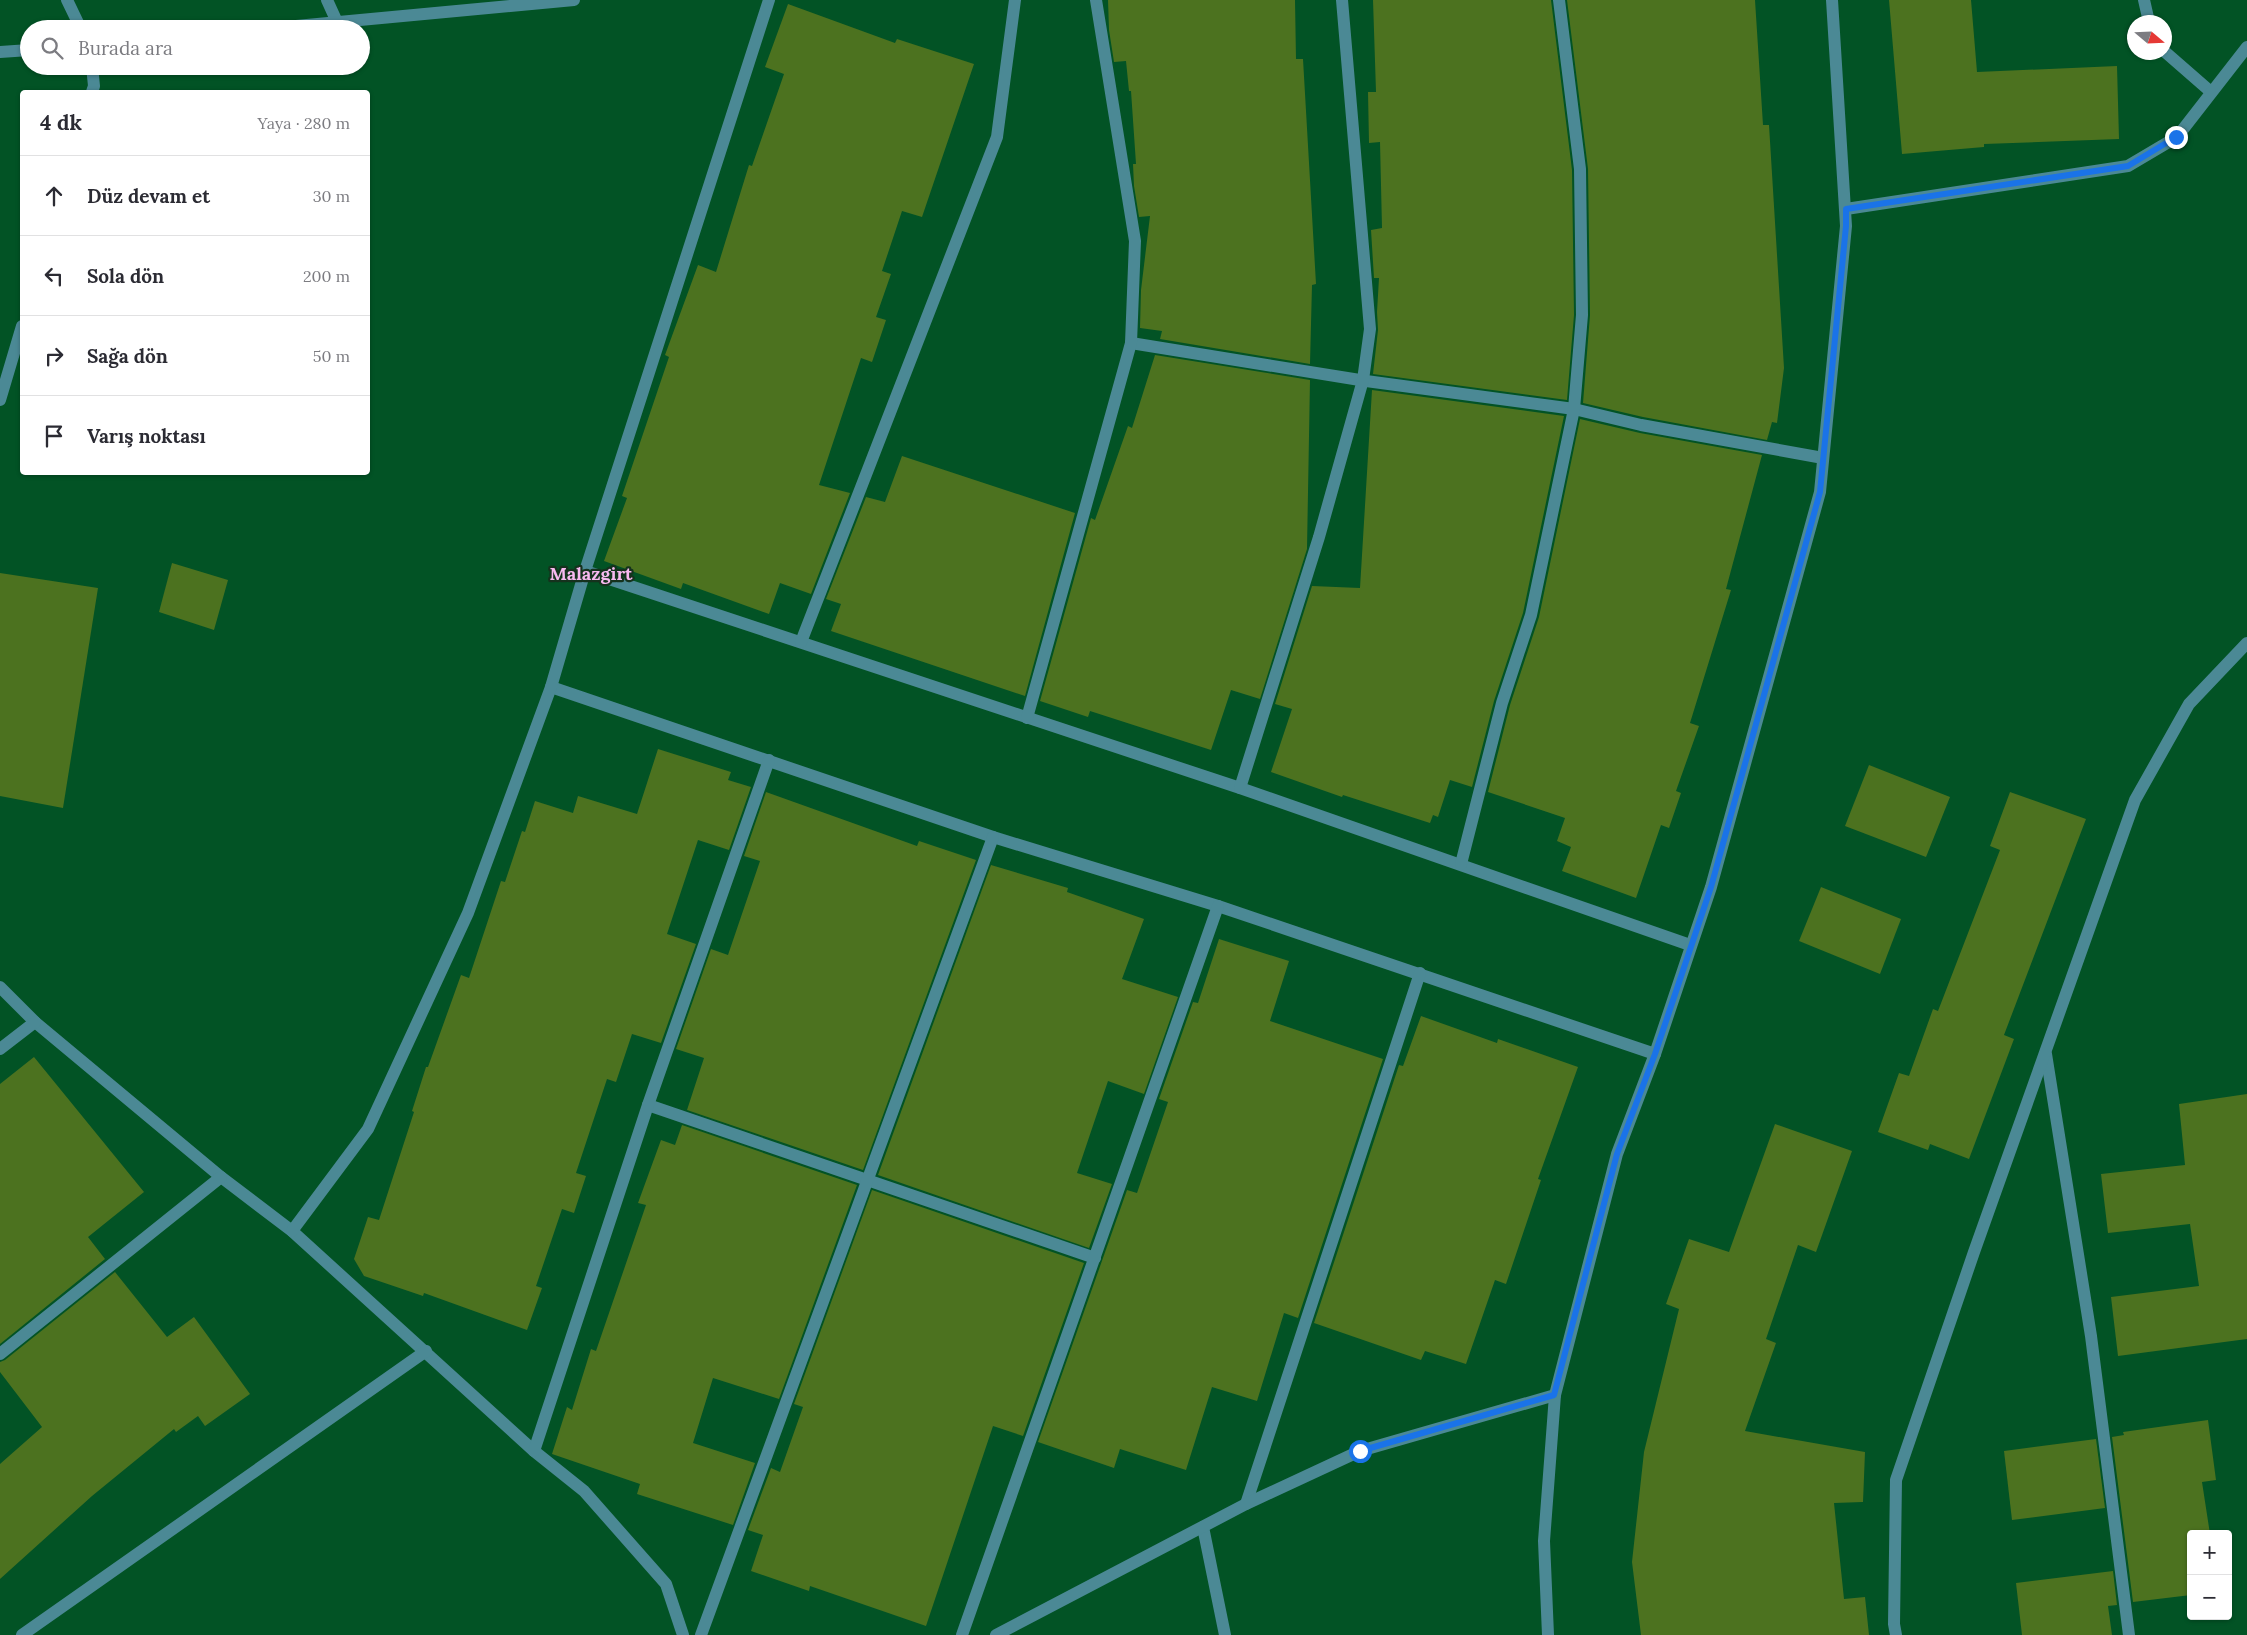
<!DOCTYPE html>
<html lang="tr">
<meta charset="utf-8">
<style>
body{margin:0;font-family:Lora,serif;background:#f7f7f7;color:#2b2b33}
.controls{position:absolute;right:15px;bottom:15px;display:grid;overflow:hidden;border-radius:5px;box-shadow:0 1px 4px #0004}
.controls button{width:45px;height:45px;display:grid;place-items:center;padding:0;border:0;border-bottom:1px solid #e1e1e2;background:#fff;color:#2b2b33;font:25px sans-serif}
.compass{position:absolute;left:2127px;top:15px;width:45px;height:45px;border-radius:50%;background:#fff;box-shadow:0 1px 4px #0004;rotate:109deg}
.stop{position:absolute;width:15px;height:15px;margin:-11px;border:4px solid #1a73e8;border-radius:50%;background:#fff}
.stop.end{background:#1a73e8;border-color:#fff;box-shadow:0 1px 5px #0008}
.list{margin:0;padding:0;list-style:none}
h2{display:flex;justify-content:space-between;align-items:center;height:65px;margin:0;padding:0 20px;font-size:21px}
h2 small{font-size:16px;font-weight:400;color:#7c7c81}
.list li{display:grid;grid-template-columns:32px 1fr auto;gap:15px;align-items:center;box-sizing:border-box;height:80px;padding:0 20px;border-top:1px solid #e1e1e2}
.list b{display:block;font-size:19px;white-space:nowrap}
.list em{font-size:16px;font-style:normal;color:#7c7c81}
.icon{flex:none;width:28px;height:28px;fill:none;stroke:currentColor;stroke-width:2;stroke-linecap:round;stroke-linejoin:round}
.map{position:relative;flex:none;width:2247px;height:1635px;overflow:hidden}
.search{position:absolute;background:#fff;box-shadow:0 1px 4px #0004;left:20px;top:20px;width:350px;height:55px;display:flex;align-items:center;gap:12px;box-sizing:border-box;padding:0 18px;border-radius:28px;color:#7c7c81;font-size:19px}
.panel{position:absolute;background:#fff;box-shadow:0 1px 4px #0004;left:20px;top:90px;width:350px;height:385px;border-radius:5px}
.map>svg:first-child{display:block}
.building{fill:#4c721f}
.lines{fill:none;stroke-linecap:round;stroke-linejoin:round}
.minor{stroke:#4b8995;stroke-width:12}
.route{stroke:#1a73e8;stroke-width:6}
.labels{text-anchor:middle;stroke-width:4.5;stroke-linejoin:round;paint-order:stroke}
.district-label{font-size:18px;font-weight:bold;fill:#f8b9f0;stroke:#15321d}
</style>
<div class="map">
<svg width="2247" height="1635" viewBox="0 0 2247 1635">
<rect width="100%" height="100%" fill="#025325"/>
<g class="building">
<polygon points="1108,0 1295,0 1296,59 1303,59 1316,284 1312,285 1310,364 1160,339 1162,331 1140,328 1141,290 1150,216 1139,217 1134,186 1133,164 1136,164 1131,91 1129,91 1126,61 1114,62 1109,30"/>
<polygon points="1373,0 1551,0 1572,170 1574,315 1567,400 1373,374 1378,330 1377,312 1379,278 1374,278 1371,230 1382,228 1380,142 1369,143 1368,92 1376,92"/>
<polygon points="1567,0 1755,0 1763,125 1769,125 1784,368 1777,423 1772,422 1767,440 1643,417 1583,403 1590,315 1588,169"/>
<polygon points="1889,0 1971,0 1977,72 2117,66 2119,139 1984,144 1984,147 1902,154"/>
<polygon points="788,4 895,43 897,39 974,64 922,217 902,211 882,271 891,274 876,317 886,320 872,362 861,358 819,485 850,493 811,594 780,583 769,614 683,583 681,589 604,561 627,498 622,496 669,357 665,355 698,265 716,272 749,165 752,166 784,74 765,67"/>
<polygon points="1155,355 1310,380 1307,549 1260,699 1231,690 1211,750 1090,711 1088,717 1040,701 1091,518 1095,520 1128,426 1132,428"/>
<polygon points="1372,390 1564,416 1523,613 1494,701 1472,787 1450,780 1438,817 1433,815 1430,823 1343,795 1342,797 1271,772 1292,709 1275,704 1312,586 1360,588"/>
<polygon points="1580,419 1640,433 1762,455 1726,589 1731,590 1690,723 1699,726 1676,791 1681,793 1669,828 1661,825 1636,898 1562,871 1571,847 1557,841 1565,818 1488,792 1510,705 1539,617"/>
<polygon points="902,456 1075,513 1025,696 831,631 841,604 826,599 866,497 885,502"/>
<polygon points="172,563 228,580 214,630 159,612"/>
<polygon points="0,573 98,588 63,808 0,796"/>
<polygon points="658,749 731,772 728,780 751,787 729,850 698,840 667,934 696,944 661,1043 632,1034 616,1082 607,1079 576,1173 586,1176 574,1213 562,1209 536,1286 542,1288 527,1330 424,1293 423,1296 364,1276 354,1259 368,1217 379,1220 414,1112 412,1111 426,1067 428,1067 461,975 469,978 501,881 505,882 522,831 525,832 535,801 573,813 578,796 637,814"/>
<polygon points="1869,765 1950,797 1926,857 1845,826"/>
<polygon points="766,792 917,846 919,841 976,860 863,1170 687,1110 704,1058 676,1049 711,949 728,955 760,861 744,856"/>
<polygon points="2010,792 2086,819 2004,1035 2014,1039 1969,1159 1930,1144 1928,1150 1878,1132 1899,1073 1909,1076 1933,1009 1938,1011 2000,850 1990,846"/>
<polygon points="991,865 1068,888 1067,892 1144,919 1122,979 1178,997 1144,1094 1108,1081 1077,1173 1112,1184 1089,1248 878,1175"/>
<polygon points="1821,887 1901,919 1880,974 1799,941"/>
<polygon points="1219,939 1289,961 1270,1021 1383,1059 1298,1318 1284,1313 1257,1401 1212,1387 1186,1470 1120,1449 1114,1468 1038,1442 1127,1190 1137,1193 1168,1102 1159,1099 1193,1002 1198,1003"/>
<polygon points="1421,1016 1497,1043 1498,1039 1578,1067 1538,1179 1541,1180 1506,1284 1495,1280 1466,1364 1425,1351 1421,1360 1314,1323 1399,1065 1403,1066"/>
<polygon points="34,1057 144,1192 88,1237 105,1259 0,1344 0,1084"/>
<polygon points="2247,1094 2247,1339 2118,1356 2111,1297 2199,1286 2190,1224 2108,1233 2101,1174 2185,1165 2179,1104"/>
<polygon points="1775,1124 1852,1151 1816,1252 1798,1245 1766,1339 1776,1343 1745,1431 1865,1452 1863,1502 1834,1503 1844,1599 1865,1597 1869,1635 1641,1635 1632,1562 1644,1452 1679,1309 1666,1304 1689,1239 1729,1252"/>
<polygon points="682,1125 857,1185 779,1399 713,1378 693,1443 755,1463 733,1525 637,1494 640,1484 552,1454 567,1407 572,1410 591,1349 596,1351 646,1205 638,1203 661,1140 675,1145"/>
<polygon points="872,1190 1084,1263 1023,1436 993,1426 926,1626 810,1586 809,1591 751,1571 763,1535 748,1530 771,1468 780,1472 803,1407 794,1404"/>
<polygon points="115,1272 167,1337 194,1317 250,1394 205,1426 198,1416 176,1432 174,1429 92,1496 0,1579 0,1464 42,1427 0,1372 0,1362 5,1360"/>
<polygon points="2208,1420 2216,1480 2202,1482 2210,1534 2191,1534 2191,1595 2133,1602 2112,1437 2124,1435 2123,1432"/>
<polygon points="2096,1439 2105,1508 2012,1520 2004,1451"/>
<polygon points="2113,1571 2117,1605 2108,1606 2112,1635 2022,1635 2016,1583"/>
</g>
<g class="lines">
<g class="minor">
<polyline points="67,0 81,29"/>
<polyline points="327,0 337,22"/>
<polyline points="2144,0 2149,22"/>
<polyline points="264,29 574,0"/>
<polyline points="2164,51 2211,92"/>
<polyline points="0,52 29,50"/>
<polyline points="92,66 94,86 92,92"/>
<polyline points="1846,209 2128,166 2177,137 2247,47"/>
<polyline points="1131,343 1366,381 1574,409 1641,425 1823,458"/>
<polyline points="0,400 22,326"/>
<polyline points="585,571 1240,788 1690,945"/>
<polyline points="801,642 997,137 1015,0"/>
<polyline points="551,687 993,837 1218,906 1655,1054"/>
<polyline points="1027,718 1131,343 1135,241 1096,0"/>
<polyline points="1240,788 1319,537 1363,380 1370,329 1342,0"/>
<polyline points="1461,864 1502,703 1531,615 1574,409 1582,315 1580,169 1559,0"/>
<polyline points="0,987 35,1022 221,1177 292,1231 534,1451 584,1491 666,1584 683,1635"/>
<polyline points="0,1049 35,1022"/>
<polyline points="2046,1054 2091,1336 2129,1635"/>
<polyline points="648,1105 1095,1258"/>
<polyline points="292,1231 368,1129 468,913 551,687 585,571 769,0"/>
<polyline points="0,1354 221,1177"/>
<polyline points="534,1451 648,1105 769,760"/>
<polyline points="1246,1504 1420,973"/>
<polyline points="1203,1527 1225,1635"/>
<polyline points="22,1635 426,1351"/>
<polyline points="701,1635 993,837"/>
<polyline points="962,1635 1218,906"/>
<polyline points="996,1635 1246,1504 1360,1451 1555,1395"/>
<polyline points="1548,1635 1544,1541 1555,1395 1617,1154 1655,1054 1711,887 1820,492 1846,226 1832,0"/>
<polyline points="1896,1635 1894,1624 1896,1480 1974,1252 2135,800 2189,704 2247,643"/>
</g>
</g>
<g class="lines">
<polyline class="route" points="1360,1451 1554,1395 1617,1154 1655,1054 1711,887 1820,492 1846,226 1846,209 2128,166 2176,137"/>
</g>
<g class="labels">
<g class="district-label">
<text x="591" y="580">Malazgirt</text>
</g>
</g>
</svg>
<div class="controls">
<button>+</button>
<button>−</button>
</div>
<svg class="compass" viewBox="-18 -18 36 36"><path d="M0-13l5 13h-10z" fill="#e53935"/><path d="M0 13l5-13h-10z" fill="#7c7c81"/></svg>
<div class="stop" style="left:1360px;top:1451px"></div>
<div class="stop end" style="left:2176px;top:137px"></div>
<div class="search"><svg class="icon" aria-label="search" viewBox="0 0 24 24"><circle cx="10" cy="10" r="6"/><path d="M15 15l6 6"/></svg>Burada ara</div>
<section class="panel">
<h2>4 dk<small>Yaya · 280 m</small></h2>
<ul class="list">
<li><svg class="icon" aria-label="ahead" viewBox="0 0 24 24"><path d="M12 20V5M6 11l6-6 6 6"/></svg><div><b>Düz devam et</b></div><em>30 m</em></li>
<li><svg class="icon" aria-label="left" viewBox="0 0 24 24"><path d="M17 20v-9H6M10 6l-5 5 5 5"/></svg><div><b>Sola dön</b></div><em>200 m</em></li>
<li><svg class="icon" aria-label="right" viewBox="0 0 24 24"><path d="M7 20v-9h11M14 6l5 5-5 5"/></svg><div><b>Sağa dön</b></div><em>50 m</em></li>
<li><svg class="icon" aria-label="arrive" viewBox="0 0 24 24"><path d="M6 21V4h12l-3 4 3 4H6"/></svg><div><b>Varış noktası</b></div></li>
</ul>
</section>
</div>
